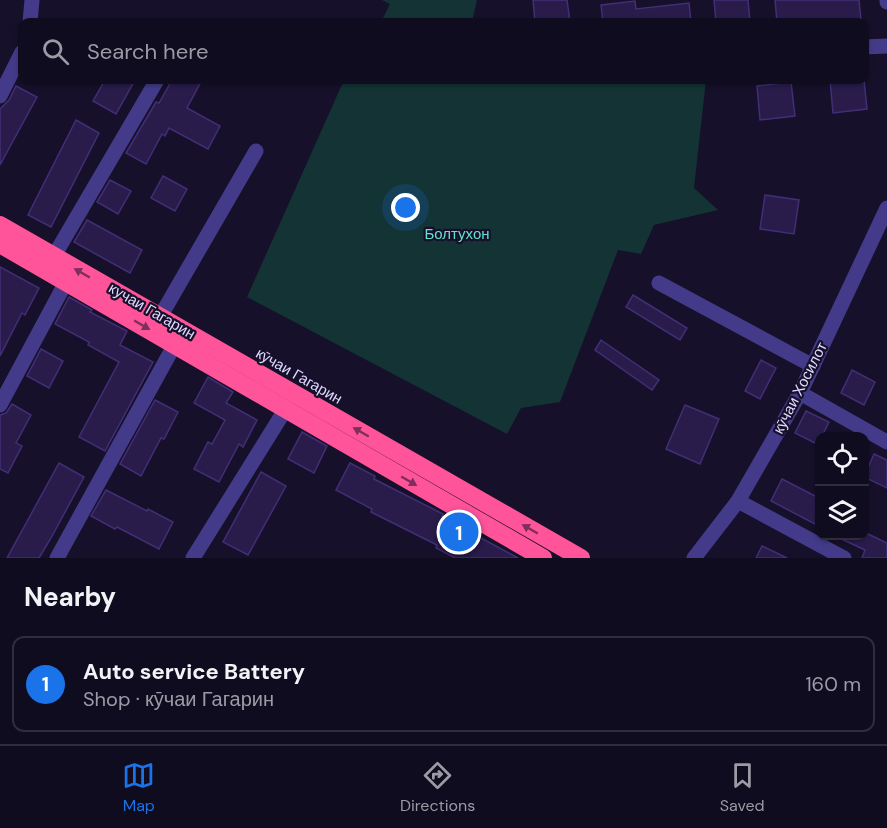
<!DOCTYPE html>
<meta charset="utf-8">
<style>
body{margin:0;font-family:"DM Sans",sans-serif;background:#1e1a2d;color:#f1f3f6}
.controls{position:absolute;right:18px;bottom:18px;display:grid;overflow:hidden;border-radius:12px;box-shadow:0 2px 4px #0004}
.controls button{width:54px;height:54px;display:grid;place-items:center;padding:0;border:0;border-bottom:2px solid #302c3e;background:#100c20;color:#f1f3f6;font:30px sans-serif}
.you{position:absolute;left:406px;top:208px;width:21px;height:21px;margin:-15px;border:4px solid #fff;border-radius:50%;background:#1a73e8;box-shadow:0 0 0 9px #1a73e833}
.badge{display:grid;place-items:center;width:39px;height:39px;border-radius:50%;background:#1a73e8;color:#fff;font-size:20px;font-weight:700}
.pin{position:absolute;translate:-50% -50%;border:3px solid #fff;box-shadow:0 2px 6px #0006}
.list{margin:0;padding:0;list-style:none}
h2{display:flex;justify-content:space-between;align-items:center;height:78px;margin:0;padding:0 24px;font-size:26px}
h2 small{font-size:20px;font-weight:400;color:#9c9ba5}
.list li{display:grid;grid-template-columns:39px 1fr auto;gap:18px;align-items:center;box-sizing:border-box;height:96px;margin:0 12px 12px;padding:0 12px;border:2px solid #302c3e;border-radius:12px}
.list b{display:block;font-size:22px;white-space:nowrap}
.list p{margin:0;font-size:20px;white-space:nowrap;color:#9c9ba5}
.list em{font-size:20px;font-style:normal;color:#9c9ba5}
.icon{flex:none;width:33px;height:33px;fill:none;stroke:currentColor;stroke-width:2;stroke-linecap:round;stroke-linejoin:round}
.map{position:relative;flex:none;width:887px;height:558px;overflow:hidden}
.search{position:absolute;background:#100c20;box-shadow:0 2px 4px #0004;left:18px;right:18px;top:18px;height:66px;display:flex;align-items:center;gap:15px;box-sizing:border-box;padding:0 21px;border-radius:12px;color:#9c9ba5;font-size:22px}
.sheet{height:186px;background:#100c20}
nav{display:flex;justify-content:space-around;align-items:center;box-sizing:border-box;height:84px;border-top:2px solid #302c3e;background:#100c20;font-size:16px;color:#9c9ba5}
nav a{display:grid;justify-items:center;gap:3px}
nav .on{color:#1a73e8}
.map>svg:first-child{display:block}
.green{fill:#133334}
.building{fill:#291c4b;stroke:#422e77;stroke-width:1.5}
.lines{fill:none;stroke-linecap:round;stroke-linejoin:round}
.minor{stroke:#433b89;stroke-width:15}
.highway{stroke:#ff5499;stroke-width:18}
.oneway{fill:#7f2f5c}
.labels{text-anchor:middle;stroke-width:4.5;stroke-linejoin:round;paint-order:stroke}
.park-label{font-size:15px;fill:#62e2cc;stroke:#16102a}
.street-label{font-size:15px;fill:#e0d9ff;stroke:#16102a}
</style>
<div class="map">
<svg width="887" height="558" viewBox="0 0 887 558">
<rect width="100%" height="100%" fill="#16102a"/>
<g class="green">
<polygon points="382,0 477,0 472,22 381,22 390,4"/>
<polygon points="344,80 706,80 694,188 718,210 654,225 641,254 618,250 560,402 521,408 507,434 247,297"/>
</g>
<g class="building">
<polygon points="533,0 567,0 570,22 535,22"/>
<polygon points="714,0 748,0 750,22 716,22"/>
<polygon points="775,0 859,0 861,20 839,22 777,22"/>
<polygon points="635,1 636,9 689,3 691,22 603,22 601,5"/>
<polygon points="105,80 135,80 116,114 93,101"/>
<polygon points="172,80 202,80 187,108 220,126 208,149 169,128 165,136 162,134 146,164 126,153 156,102 159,103"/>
<polygon points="830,80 864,80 867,109 833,113"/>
<polygon points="791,82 795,116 760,120 757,86"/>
<polygon points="16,86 37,97 0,165 0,109 9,100"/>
<polygon points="76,120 99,133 51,227 28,215"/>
<polygon points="163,176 187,189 175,211 151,198"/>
<polygon points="110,180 131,191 118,214 97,202"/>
<polygon points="765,195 799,200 794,234 760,229"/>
<polygon points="87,220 142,250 130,273 74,242"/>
<polygon points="0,267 39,288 25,315 22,313 0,356"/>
<polygon points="633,295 687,328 680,340 626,307"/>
<polygon points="69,297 92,310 90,312 127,331 120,345 153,362 105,451 79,437 119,362 88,345 89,342 55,324"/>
<polygon points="601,340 659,380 652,390 595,350"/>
<polygon points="41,349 63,361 49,388 27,376"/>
<polygon points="761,360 776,368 760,399 745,391"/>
<polygon points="852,370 875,382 864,405 841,393"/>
<polygon points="208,377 233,392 226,403 257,420 243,447 239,444 219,482 194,469 208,442 212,444 225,420 194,403"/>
<polygon points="155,400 178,412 164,439 161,438 141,476 120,464"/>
<polygon points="12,404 31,415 16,443 22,446 8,473 0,469 0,415 6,413"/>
<polygon points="685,405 719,419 700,464 666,449"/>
<polygon points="806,411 829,422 822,436 819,436 819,445 795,433"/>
<polygon points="302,432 327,446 314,473 288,459"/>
<polygon points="874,454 887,460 887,488 864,477"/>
<polygon points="59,463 84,477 51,538 39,558 7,558"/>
<polygon points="350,463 375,476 374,479 443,514 442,517 518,558 455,558 436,548 437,545 371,512 372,509 336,490"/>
<polygon points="261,472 286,486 248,555 223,542"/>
<polygon points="782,479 819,498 819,526 771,501"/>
<polygon points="106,490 147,511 148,509 173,522 159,549 117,527 115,529 91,516"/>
<polygon points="864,532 887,543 887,558 862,558 865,550 835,536 864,536"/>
<polygon points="762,546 787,558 756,558"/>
</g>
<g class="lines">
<g class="minor">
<polyline points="887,0 887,2"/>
<polyline points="30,22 32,0"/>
<polyline points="864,47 887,46"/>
<polyline points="0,96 22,52"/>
<polyline points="54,256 157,80"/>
<polyline points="659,283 813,366"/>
<polyline points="160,317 256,151"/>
<polyline points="800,393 887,442"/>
<polyline points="0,405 66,282"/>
<polyline points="738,501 844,558"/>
<polyline points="57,558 175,344"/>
<polyline points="193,558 285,410"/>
<polyline points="694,558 738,501 800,393 887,208"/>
</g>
<g class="highway">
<polyline points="0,225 581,558"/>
<polyline points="0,244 543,558"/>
</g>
</g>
<defs><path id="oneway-solid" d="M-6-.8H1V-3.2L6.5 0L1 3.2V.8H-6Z" transform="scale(1.5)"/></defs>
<g class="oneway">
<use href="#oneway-solid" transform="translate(82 273) rotate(-150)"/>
<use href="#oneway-solid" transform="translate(142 325) rotate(30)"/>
<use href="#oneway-solid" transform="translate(361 432) rotate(-150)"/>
<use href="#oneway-solid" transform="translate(409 481) rotate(30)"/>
<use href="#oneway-solid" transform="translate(530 529) rotate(-150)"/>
</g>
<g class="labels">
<g class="park-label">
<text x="457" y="239">Болтухон</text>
</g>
<g class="street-label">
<text transform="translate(152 311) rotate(30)" y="5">кучаи Гагарин</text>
<text transform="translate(299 376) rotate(30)" y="5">кӯчаи Гагарин</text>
<text transform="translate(800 388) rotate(-63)" y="5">кӯчаи Хосилот</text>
</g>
</g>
</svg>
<div class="controls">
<button><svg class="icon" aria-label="locate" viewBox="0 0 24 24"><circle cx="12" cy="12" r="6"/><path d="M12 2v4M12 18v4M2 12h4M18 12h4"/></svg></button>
<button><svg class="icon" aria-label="layers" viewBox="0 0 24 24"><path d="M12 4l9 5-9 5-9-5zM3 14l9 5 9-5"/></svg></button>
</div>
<div class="you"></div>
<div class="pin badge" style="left:459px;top:532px">1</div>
<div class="search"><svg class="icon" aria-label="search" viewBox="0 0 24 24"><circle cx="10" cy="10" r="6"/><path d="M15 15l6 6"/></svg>Search here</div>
</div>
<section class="sheet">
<h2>Nearby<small></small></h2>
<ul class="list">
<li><span class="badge">1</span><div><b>Auto service Battery</b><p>Shop · кӯчаи Гагарин</p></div><em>160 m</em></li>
</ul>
</section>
<nav>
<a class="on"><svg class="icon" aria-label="map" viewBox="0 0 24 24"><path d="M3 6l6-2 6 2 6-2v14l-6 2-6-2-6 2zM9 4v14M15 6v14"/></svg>Map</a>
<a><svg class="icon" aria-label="directions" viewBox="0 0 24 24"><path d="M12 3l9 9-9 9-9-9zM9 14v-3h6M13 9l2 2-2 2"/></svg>Directions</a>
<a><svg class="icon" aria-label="saved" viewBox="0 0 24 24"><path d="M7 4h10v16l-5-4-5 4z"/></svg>Saved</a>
</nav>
